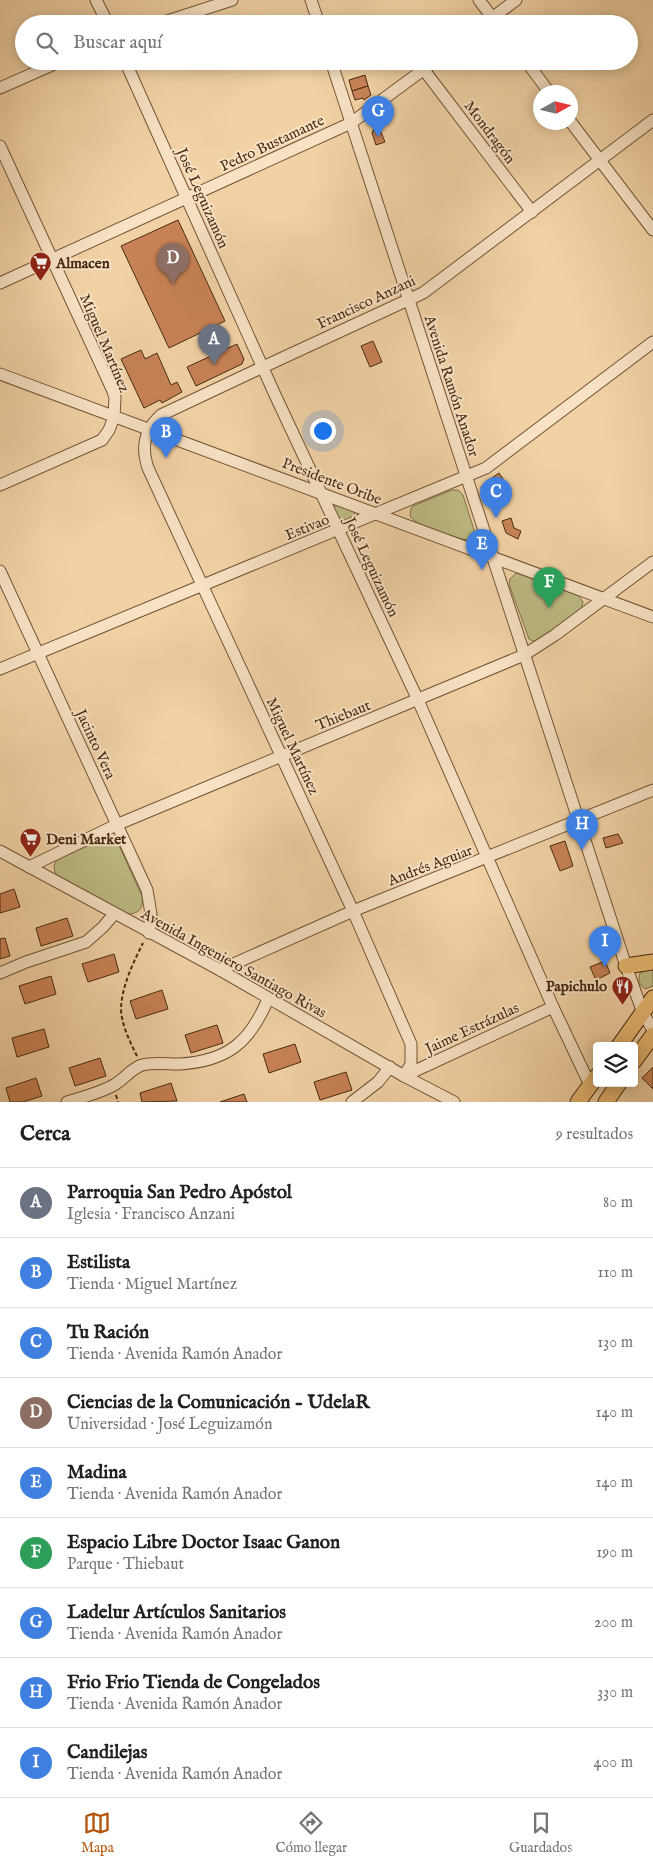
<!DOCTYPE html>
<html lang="es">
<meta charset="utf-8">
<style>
body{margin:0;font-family:"IM FELL English",serif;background:#f2f2f2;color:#202124}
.controls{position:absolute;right:15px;bottom:15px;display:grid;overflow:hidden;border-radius:5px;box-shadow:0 2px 12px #0003}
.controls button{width:45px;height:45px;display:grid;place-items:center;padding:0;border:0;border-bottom:1px solid #e0e0e0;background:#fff;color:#202124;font:25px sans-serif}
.compass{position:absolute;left:533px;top:85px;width:45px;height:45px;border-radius:50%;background:#fff;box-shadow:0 2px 12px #0003;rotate:82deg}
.you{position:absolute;left:322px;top:430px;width:18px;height:18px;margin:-12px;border:4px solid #fff;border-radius:50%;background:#1a73e8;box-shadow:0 0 0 8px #1a73e833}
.badge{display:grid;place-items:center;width:32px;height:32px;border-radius:50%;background:#b45309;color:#fff;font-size:16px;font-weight:700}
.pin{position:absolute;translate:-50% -41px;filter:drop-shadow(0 1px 2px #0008)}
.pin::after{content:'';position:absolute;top:26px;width:18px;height:15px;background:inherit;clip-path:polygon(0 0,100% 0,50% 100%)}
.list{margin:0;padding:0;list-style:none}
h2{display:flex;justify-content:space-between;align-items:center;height:65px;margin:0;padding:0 20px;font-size:21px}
h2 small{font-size:16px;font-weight:400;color:#757577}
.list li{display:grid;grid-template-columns:32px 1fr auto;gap:15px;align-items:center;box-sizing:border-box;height:70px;padding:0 20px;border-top:1px solid #e0e0e0}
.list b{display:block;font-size:19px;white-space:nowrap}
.list p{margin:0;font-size:16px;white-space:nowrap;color:#757577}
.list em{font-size:16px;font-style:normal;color:#757577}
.icon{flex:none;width:28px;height:28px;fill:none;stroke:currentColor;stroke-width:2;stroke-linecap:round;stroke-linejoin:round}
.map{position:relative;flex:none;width:653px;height:1102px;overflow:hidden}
.search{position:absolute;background:#fff;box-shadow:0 2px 12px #0003;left:15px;right:15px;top:15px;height:55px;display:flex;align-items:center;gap:12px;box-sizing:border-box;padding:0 18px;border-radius:28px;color:#757577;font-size:19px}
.sheet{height:695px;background:#fff}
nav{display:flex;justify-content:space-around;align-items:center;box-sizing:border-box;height:70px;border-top:1px solid #e0e0e0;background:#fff;font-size:14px;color:#757577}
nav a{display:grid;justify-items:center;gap:2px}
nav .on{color:#b45309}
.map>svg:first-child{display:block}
.green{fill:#bebb83;stroke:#82734a}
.building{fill:#c88255;stroke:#472b12}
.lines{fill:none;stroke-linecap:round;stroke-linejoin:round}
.minor-casing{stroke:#725537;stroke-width:13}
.major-casing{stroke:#472b12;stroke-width:17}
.path{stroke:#472b12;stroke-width:2;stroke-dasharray:4 2.5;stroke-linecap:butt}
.minor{stroke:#f7e2c4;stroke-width:11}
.major{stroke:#e9b972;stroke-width:15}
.labels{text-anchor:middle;stroke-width:4;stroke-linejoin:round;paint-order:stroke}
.street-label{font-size:15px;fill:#472b12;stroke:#f7e2c4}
.poi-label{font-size:15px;font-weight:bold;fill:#472b12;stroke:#f7e2c4;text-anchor:start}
</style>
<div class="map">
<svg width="653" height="1102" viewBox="0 0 653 1102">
<rect width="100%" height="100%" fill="#f2d2a5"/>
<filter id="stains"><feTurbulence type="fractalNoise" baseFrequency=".004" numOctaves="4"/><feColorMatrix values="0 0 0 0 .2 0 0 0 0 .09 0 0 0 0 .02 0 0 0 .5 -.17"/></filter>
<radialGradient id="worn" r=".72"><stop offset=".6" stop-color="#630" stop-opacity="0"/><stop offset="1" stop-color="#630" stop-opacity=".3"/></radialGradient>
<g class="green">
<path d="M 452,490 L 458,490 L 463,495 L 475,533 L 472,540 C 461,541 415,526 410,516 L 411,509 L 413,506 Z"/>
<polygon points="337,505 354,512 355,516 342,522 340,521 333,507"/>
<polygon points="516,573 579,596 583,602 581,609 539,640 533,641 529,639 509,584 510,579"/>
<path d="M 110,838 L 117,841 L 142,896 C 144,911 136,916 122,913 L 57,875 C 53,870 53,864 58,859 L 101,840 Z"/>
<path d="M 653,966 L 653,986 L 645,989 C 639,985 638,979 640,973 Z"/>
</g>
<g class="building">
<polygon points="365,75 368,86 352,91 349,80"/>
<polygon points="368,86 371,95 364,100 363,98 355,100 352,91"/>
<polygon points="378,125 385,142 376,145 372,133 375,127"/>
<polygon points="178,220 225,321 169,348 121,246"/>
<polygon points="373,341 382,362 370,367 361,346"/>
<polygon points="237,344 244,359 242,364 196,386 187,367"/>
<polygon points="141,350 145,359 157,353 171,385 177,382 182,392 162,403 160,400 144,408 121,359"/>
<polygon points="499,473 510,489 485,498 481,487 488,485 489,480"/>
<polygon points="511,518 514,528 521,531 518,539 506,533 502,521"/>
<polygon points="618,834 623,843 606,848 603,838"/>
<polygon points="565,841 573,866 560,871 550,846"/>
<polygon points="14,889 20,907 0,913 0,894"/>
<polygon points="67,918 73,936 41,946 36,928"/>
<polygon points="5,938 10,956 0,959 0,939"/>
<polygon points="114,954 119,972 88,982 82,964"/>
<polygon points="605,961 610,973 596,980 590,967"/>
<polygon points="51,976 56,994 25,1004 19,986"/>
<polygon points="162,990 168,1009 136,1019 130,1001"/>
<polygon points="217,1025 223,1043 191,1053 185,1035"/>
<polygon points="44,1029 49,1047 17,1057 12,1038"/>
<polygon points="295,1044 301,1062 269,1073 263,1054"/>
<polygon points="100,1058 106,1076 75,1086 69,1068"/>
<polygon points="653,1067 653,1089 642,1078"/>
<polygon points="346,1072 352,1090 320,1100 314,1082"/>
<polygon points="36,1078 42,1096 23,1102 10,1102 6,1088"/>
<polygon points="171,1083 177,1101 142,1102 140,1093"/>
<polygon points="244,1094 247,1102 220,1102"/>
</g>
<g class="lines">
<defs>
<g id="minor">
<polyline points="96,0 108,24"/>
<polyline points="311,0 319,24"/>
<polyline points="479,0 497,24"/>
<polyline points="158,24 232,0"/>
<polyline points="484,24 516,0"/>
<polyline points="125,61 276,397 418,700 553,1007 590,1085"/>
<polyline points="331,61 626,966 643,1013 653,1030"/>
<polyline points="526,61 549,92"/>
<polyline points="424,70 532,212"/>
<polyline points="0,88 61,61"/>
<polyline points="570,121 653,230"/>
<polyline points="0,146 112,389 115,397 114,417 109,430 102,440 0,485"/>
<polyline points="0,283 351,123 435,61"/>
<polyline points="0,374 653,617"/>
<polyline points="0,571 147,890 151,914 149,933"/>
<polyline points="0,669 486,468 653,342"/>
<polyline points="0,851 220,970 404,1076 454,1102"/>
<polyline points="29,867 116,825 524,655 555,635 653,562"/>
<polyline points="220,970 353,911 653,790"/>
<polyline points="0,973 26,962 86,942 103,927 114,914"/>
<path d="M 404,1076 L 411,1064 L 411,1044 L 353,911 L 148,468 C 141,447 144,430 161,415 L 263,367 L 423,293 L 653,120"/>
<polyline points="404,1076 553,1007"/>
<path d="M 67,1102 C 83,1097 100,1093 114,1085 C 123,1080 132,1068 142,1065 C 153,1062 168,1064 180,1064 C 228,1061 250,1042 268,999"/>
<polyline points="352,1102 378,1082 390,1067"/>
</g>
<g id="major">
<polyline points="626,966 653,962"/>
<polyline points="619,1046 653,998"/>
<polyline points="634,1061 653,1035"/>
<polyline points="578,1102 597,1076"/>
<polyline points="606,1102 619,1083"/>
</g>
</defs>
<use href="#minor" class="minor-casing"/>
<use href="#major" class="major-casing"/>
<g class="path">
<path d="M 137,1056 C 130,1042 121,1024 121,1008 C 122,986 133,963 143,943"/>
<polyline points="116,1095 118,1102"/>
</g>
<use href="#minor" class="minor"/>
<use href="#major" class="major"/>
</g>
<defs>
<symbol id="supermarket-pin" viewBox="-11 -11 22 30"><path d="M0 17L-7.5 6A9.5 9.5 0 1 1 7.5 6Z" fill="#8f2418" stroke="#f7e2c4"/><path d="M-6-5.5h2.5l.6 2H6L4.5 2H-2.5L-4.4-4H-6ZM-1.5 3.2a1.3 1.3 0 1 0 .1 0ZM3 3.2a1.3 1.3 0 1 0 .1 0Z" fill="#fff"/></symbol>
<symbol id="restaurant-pin" viewBox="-11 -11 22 30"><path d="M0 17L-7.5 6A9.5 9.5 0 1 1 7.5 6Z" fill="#8f2418" stroke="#f7e2c4"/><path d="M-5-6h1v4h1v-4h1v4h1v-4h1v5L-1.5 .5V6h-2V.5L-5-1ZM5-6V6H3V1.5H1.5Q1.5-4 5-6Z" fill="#fff"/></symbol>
</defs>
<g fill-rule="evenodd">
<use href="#supermarket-pin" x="28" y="250" width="25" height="34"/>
<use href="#supermarket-pin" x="18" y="826" width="25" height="34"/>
<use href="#restaurant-pin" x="610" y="974" width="25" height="34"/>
</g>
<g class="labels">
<g class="street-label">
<text transform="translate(490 132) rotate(53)" y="5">Mondragón</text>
<text transform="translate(272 143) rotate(-25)" y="5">Pedro Bustamante</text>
<text transform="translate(203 198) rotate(66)" y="5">José Leguizamón</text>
<text transform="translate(366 302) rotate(-25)" y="5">Francisco Anzani</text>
<text transform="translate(105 343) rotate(67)" y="5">Miguel Martínez</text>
<text transform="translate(452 386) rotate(72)" y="5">Avenida Ramón Anador</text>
<text transform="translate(332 481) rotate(21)" y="5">Presidente Oribe</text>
<text transform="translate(307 527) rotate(-22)" y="5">Estivao</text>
<text transform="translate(372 567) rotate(65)" y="5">José Leguizamón</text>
<text transform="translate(343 715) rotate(-22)" y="5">Thiebaut</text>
<text transform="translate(96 744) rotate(65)" y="5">Jacinto Vera</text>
<text transform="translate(293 746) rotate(65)" y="5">Miguel Martínez</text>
<text transform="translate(430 865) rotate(-21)" y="5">Andrés Aguiar</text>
<text transform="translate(234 963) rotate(29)" y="5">Avenida Ingeniero Santiago Rivas</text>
<text transform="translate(472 1028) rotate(-25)" y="5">Jaime Estrázulas</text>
</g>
<g class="poi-label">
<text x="56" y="268">Almacen</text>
<text x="46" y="844">Deni Market</text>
<text x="607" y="991" text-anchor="end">Papichulo</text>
</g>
</g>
<rect width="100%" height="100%" filter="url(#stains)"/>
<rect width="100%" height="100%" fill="url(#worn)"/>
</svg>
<div class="controls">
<button><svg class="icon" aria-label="layers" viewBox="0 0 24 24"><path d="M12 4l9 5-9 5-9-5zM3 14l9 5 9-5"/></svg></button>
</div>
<svg class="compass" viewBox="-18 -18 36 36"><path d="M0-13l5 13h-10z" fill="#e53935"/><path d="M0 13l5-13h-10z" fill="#757577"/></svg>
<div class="you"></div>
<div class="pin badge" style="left:214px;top:365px;background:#6b7280">A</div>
<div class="pin badge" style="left:166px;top:458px;background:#3f7fe0">B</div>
<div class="pin badge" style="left:496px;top:518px;background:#3f7fe0">C</div>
<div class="pin badge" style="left:173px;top:284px;background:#8d6e63">D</div>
<div class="pin badge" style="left:482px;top:570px;background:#3f7fe0">E</div>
<div class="pin badge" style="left:549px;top:608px;background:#2e9e5b">F</div>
<div class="pin badge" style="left:378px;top:137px;background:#3f7fe0">G</div>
<div class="pin badge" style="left:582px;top:850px;background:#3f7fe0">H</div>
<div class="pin badge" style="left:605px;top:967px;background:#3f7fe0">I</div>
<div class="search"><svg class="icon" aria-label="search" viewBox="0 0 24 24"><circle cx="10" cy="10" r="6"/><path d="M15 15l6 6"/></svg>Buscar aquí</div>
</div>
<section class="sheet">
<h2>Cerca<small>9 resultados</small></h2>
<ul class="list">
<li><span class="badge" style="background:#6b7280">A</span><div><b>Parroquia San Pedro Apóstol</b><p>Iglesia · Francisco Anzani</p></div><em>80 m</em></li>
<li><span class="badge" style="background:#3f7fe0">B</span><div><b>Estilista</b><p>Tienda · Miguel Martínez</p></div><em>110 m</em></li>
<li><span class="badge" style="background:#3f7fe0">C</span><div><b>Tu Ración</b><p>Tienda · Avenida Ramón Anador</p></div><em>130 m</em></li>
<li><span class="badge" style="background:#8d6e63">D</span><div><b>Ciencias de la Comunicación - UdelaR</b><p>Universidad · José Leguizamón</p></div><em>140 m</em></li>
<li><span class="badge" style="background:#3f7fe0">E</span><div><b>Madina</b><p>Tienda · Avenida Ramón Anador</p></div><em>140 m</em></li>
<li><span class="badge" style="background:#2e9e5b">F</span><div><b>Espacio Libre Doctor Isaac Ganon</b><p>Parque · Thiebaut</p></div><em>190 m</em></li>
<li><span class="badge" style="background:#3f7fe0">G</span><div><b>Ladelur Artículos Sanitarios</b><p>Tienda · Avenida Ramón Anador</p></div><em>200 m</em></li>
<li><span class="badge" style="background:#3f7fe0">H</span><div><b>Frio Frio Tienda de Congelados</b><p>Tienda · Avenida Ramón Anador</p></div><em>330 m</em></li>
<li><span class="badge" style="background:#3f7fe0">I</span><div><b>Candilejas</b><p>Tienda · Avenida Ramón Anador</p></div><em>400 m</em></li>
</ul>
</section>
<nav>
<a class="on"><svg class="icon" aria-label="map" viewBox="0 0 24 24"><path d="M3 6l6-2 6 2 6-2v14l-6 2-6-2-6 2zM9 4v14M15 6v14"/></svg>Mapa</a>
<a><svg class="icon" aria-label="directions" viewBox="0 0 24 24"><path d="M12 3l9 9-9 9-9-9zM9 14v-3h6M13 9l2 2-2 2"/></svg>Cómo llegar</a>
<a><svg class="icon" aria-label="saved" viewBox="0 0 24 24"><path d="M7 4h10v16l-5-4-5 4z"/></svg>Guardados</a>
</nav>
